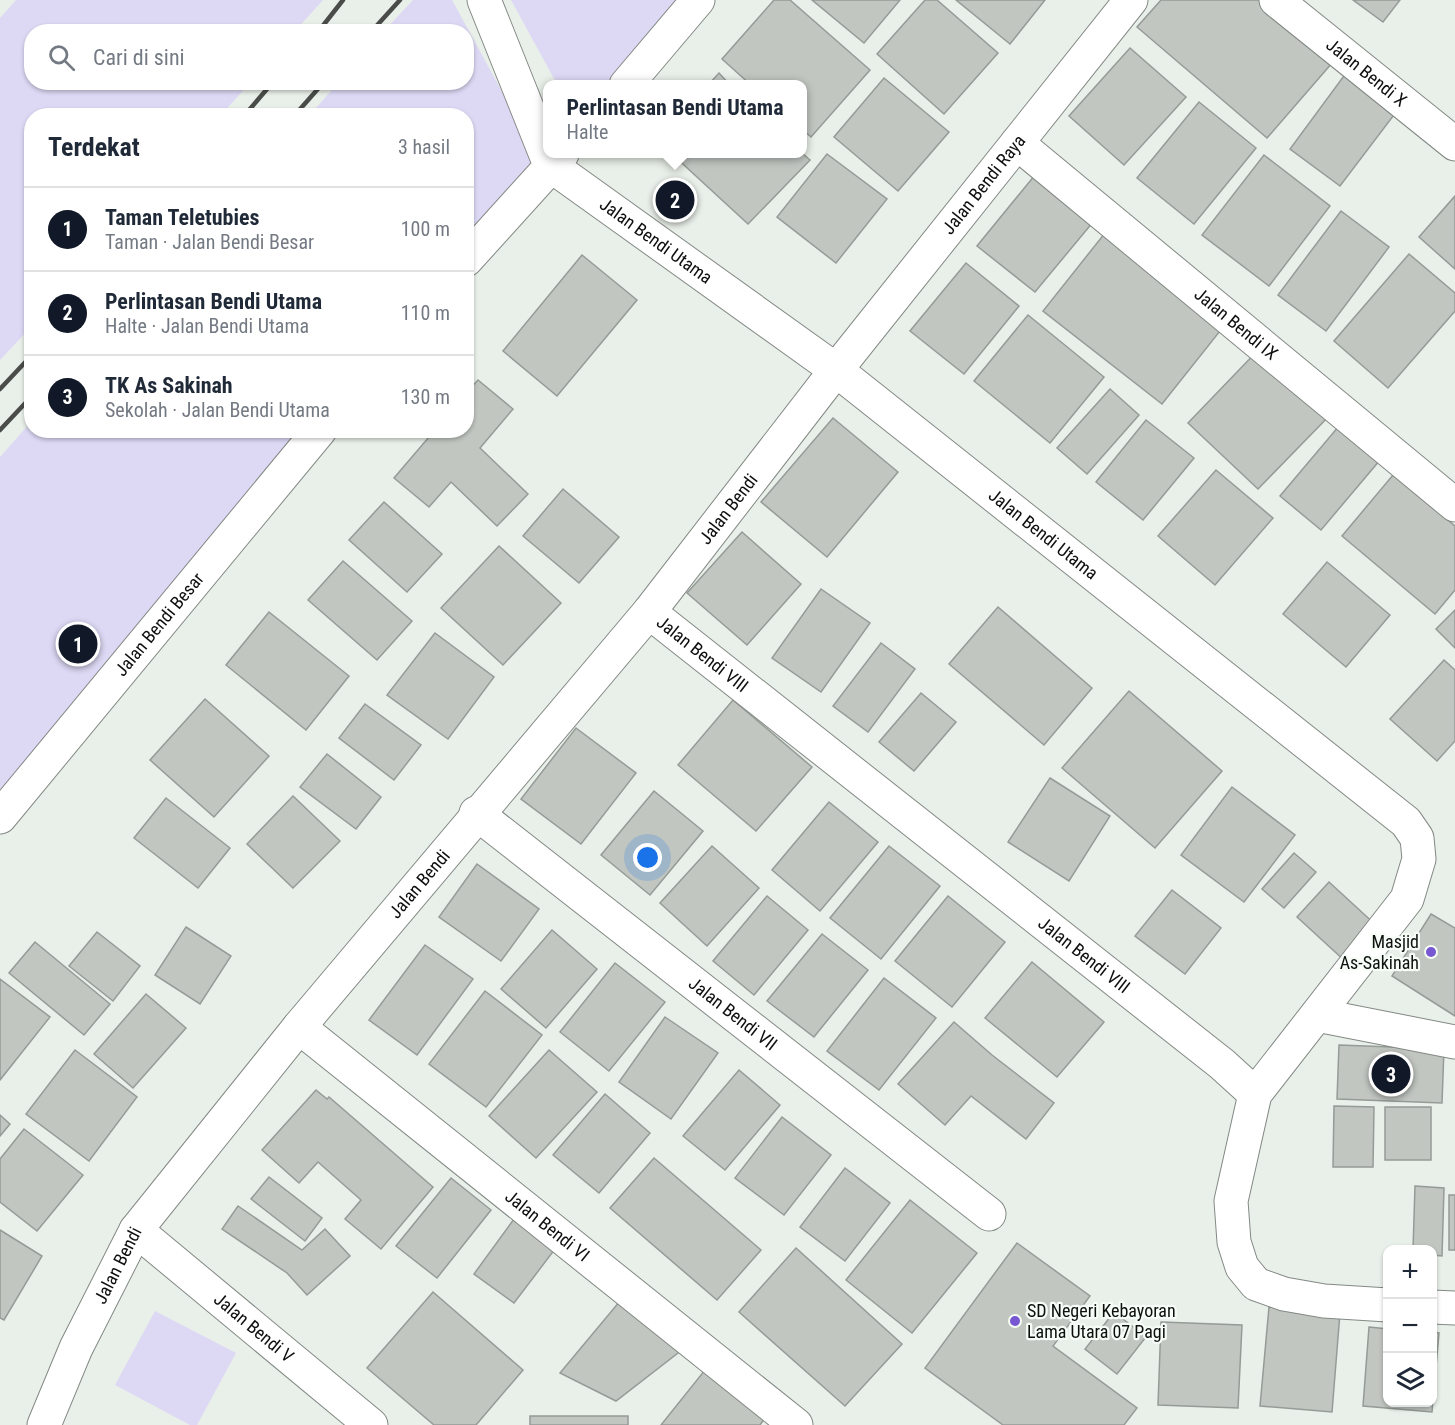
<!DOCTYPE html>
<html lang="id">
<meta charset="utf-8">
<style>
body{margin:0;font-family:"Roboto Condensed",sans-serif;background:#f6f6f7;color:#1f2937}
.controls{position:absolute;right:18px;bottom:18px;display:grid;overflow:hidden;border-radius:12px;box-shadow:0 2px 4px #0004}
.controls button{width:54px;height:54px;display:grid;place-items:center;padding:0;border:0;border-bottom:2px solid #e0e1e3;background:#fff;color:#1f2937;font:30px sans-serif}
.you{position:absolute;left:648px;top:858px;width:21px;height:21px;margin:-15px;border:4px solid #fff;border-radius:50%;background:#1a73e8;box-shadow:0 0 0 9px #1a73e833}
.badge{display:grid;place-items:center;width:39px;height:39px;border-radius:50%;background:#111827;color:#fff;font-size:20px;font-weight:700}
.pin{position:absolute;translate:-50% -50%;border:3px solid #fff;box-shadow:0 2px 6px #0006}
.popup{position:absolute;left:543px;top:80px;width:264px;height:78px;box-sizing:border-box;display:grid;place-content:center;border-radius:12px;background:#fff;filter:drop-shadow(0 2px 4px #0005);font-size:20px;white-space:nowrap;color:#747a83}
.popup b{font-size:22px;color:#1f2937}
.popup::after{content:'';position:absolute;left:50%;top:100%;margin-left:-12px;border:12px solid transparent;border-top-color:#fff}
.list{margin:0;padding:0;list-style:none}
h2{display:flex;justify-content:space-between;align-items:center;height:78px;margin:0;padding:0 24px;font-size:26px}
h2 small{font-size:20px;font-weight:400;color:#747a83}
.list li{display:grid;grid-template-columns:39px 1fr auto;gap:18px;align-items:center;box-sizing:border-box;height:84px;padding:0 24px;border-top:2px solid #e0e1e3}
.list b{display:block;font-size:22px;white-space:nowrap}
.list p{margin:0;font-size:20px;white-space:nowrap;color:#747a83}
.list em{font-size:20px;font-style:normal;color:#747a83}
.icon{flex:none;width:33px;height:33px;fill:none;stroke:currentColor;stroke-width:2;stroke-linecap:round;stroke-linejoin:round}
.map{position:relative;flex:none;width:1455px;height:1425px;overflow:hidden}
.search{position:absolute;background:#fff;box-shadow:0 2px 4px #0004;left:24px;top:24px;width:450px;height:66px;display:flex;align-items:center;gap:15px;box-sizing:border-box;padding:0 21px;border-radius:24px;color:#747a83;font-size:22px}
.panel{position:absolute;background:#fff;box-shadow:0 2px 4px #0004;left:24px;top:108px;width:450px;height:330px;border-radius:24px}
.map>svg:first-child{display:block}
.green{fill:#ddd9f5}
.building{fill:#c1c6c1;stroke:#959b96;stroke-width:1.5}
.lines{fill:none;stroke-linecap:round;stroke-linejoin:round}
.minor-casing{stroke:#838984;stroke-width:35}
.minor{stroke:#fff;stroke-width:33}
.rail{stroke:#494c49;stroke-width:4.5}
.poi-dot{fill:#7858d2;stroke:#f6fcf6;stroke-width:2}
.labels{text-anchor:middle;stroke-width:4.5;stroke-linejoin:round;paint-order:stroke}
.street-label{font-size:18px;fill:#0d0f0d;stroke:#f6fcf6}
.poi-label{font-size:18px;fill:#0d0f0d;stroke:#f6fcf6;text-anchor:end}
</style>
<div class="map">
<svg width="1455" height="1425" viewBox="0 0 1455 1425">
<rect width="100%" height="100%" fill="#e9efe9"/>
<g class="green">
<polygon points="16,0 323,0 295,31 32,32 32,82 250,83 221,115 32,116 31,327 0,360 0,18"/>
<polygon points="413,0 452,0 548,176 467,274 466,116 309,116 338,83 466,82 466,32 384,31"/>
<polygon points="511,0 693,0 627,85 557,84"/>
<polygon points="31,422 32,430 336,431 0,832 0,457"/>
<polygon points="155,1311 236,1353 197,1425 190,1425 115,1385"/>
</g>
<g class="building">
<polygon points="774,0 790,0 870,70 811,137 802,129 802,85 751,85 722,59"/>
<polygon points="812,0 900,0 864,43"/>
<polygon points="925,0 937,0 998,53 944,114 877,54"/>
<polygon points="956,0 1045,0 1010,44"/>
<polygon points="1161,0 1259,0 1332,63 1267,138 1137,27"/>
<polygon points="1353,0 1400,0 1383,22"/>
<polygon points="1130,48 1186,97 1124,165 1069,116"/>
<polygon points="1349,69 1400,107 1340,186 1290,149"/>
<polygon points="719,73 730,85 708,85"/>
<polygon points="884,78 949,132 898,191 834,137"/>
<polygon points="1199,102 1256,148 1194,224 1137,178"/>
<polygon points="802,153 810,160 748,224 672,154"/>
<polygon points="827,154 887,199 836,263 777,217"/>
<polygon points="1264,155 1330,206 1269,286 1202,235"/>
<polygon points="1035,175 1093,222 1035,292 977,246"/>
<polygon points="1455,196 1455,269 1419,237"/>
<polygon points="1341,211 1389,247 1326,331 1278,295"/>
<polygon points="1109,228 1228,321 1162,404 1043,311"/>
<polygon points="1409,254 1455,293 1455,311 1388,388 1334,341"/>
<polygon points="582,255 637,300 557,396 503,351"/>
<polygon points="966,263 1019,306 964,374 910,331"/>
<polygon points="1028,315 1104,377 1050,443 974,381"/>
<polygon points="1262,346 1332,413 1258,489 1188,423"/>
<polygon points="478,380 513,409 480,448 528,494 497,526 451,482 429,507 394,478 435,430 466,430 466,393"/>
<polygon points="1110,389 1139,415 1087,474 1057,448"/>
<polygon points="833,418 898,472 827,557 761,502"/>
<polygon points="1146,420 1194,458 1143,520 1096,482"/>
<polygon points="1339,426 1380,460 1321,530 1280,496"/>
<polygon points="1216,470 1273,518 1215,585 1158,536"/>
<polygon points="1393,475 1455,526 1455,590 1435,614 1342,536"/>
<polygon points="563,489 619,537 579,583 523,536"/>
<polygon points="384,502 442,554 407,592 349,540"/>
<polygon points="742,532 801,584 747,645 687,593"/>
<polygon points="499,546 561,603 503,665 441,608"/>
<polygon points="343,561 412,621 377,660 308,600"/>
<polygon points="1327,562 1390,615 1346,667 1283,614"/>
<polygon points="821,589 870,623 821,692 772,658"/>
<polygon points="998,607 1092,688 1044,745 949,664"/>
<polygon points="1455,610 1455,648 1436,629"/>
<polygon points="269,612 349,676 306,730 226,665"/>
<polygon points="435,633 494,677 448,739 387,695"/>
<polygon points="881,643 915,669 868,732 833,706"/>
<polygon points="1444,660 1455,670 1455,741 1437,761 1390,719"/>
<polygon points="1129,691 1222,771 1155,848 1062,768"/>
<polygon points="921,693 956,722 914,771 879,742"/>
<polygon points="205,699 269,756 214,817 150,760"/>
<polygon points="733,700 812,767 756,831 678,765"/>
<polygon points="365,704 421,745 394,780 339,738"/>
<polygon points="576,728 636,773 581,844 521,799"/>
<polygon points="327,754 381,797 356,829 300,787"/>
<polygon points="1050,778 1110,816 1069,881 1008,842"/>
<polygon points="1232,787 1295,835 1244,902 1181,855"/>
<polygon points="654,791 703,831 650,895 601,855"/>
<polygon points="293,796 340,841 293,888 247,844"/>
<polygon points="166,798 230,848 198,888 134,838"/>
<polygon points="829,802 878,842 820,911 772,870"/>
<polygon points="712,846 759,888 707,946 660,903"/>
<polygon points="889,846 940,886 881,959 830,918"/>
<polygon points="1294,853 1316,872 1284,908 1262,889"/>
<polygon points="477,864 539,909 501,961 439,917"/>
<polygon points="1329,882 1378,927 1346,962 1297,917"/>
<polygon points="1172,890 1221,928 1185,974 1135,936"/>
<polygon points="767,896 808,930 754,995 713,961"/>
<polygon points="948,896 1005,942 952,1007 895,961"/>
<polygon points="1431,914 1455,928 1455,1016 1392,976"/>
<polygon points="186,927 231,956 200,1004 155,975"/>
<polygon points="552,930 597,969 546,1028 501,989"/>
<polygon points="97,932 140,966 113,1001 69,966"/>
<polygon points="822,934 868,970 814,1037 767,1001"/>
<polygon points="35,942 110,1004 84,1035 9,973"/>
<polygon points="425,945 473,979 417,1055 369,1020"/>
<polygon points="1032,962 1104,1022 1057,1077 985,1018"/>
<polygon points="615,963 665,1002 609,1071 560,1032"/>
<polygon points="884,978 936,1018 879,1090 827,1051"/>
<polygon points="0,979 50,1017 0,1080"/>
<polygon points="485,991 542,1035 486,1107 429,1064"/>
<polygon points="146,994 186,1028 133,1088 94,1054"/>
<polygon points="665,1017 718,1053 671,1119 619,1082"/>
<polygon points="954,1022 992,1055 1054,1103 1026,1139 971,1096 945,1125 898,1084"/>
<polygon points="1339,1045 1444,1049 1442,1103 1337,1099"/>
<polygon points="75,1050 137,1097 89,1161 26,1114"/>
<polygon points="549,1050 597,1092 536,1158 489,1116"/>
<polygon points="739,1070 780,1105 725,1170 683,1136"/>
<polygon points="316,1090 327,1099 329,1097 433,1187 381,1249 345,1219 361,1200 318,1162 299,1183 262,1150"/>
<polygon points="605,1094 650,1133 599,1193 553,1155"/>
<polygon points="1334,1106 1374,1107 1373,1167 1333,1167"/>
<rect x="1385" y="1107" width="46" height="53"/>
<polygon points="0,1115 10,1124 0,1136"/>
<polygon points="782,1117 831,1155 784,1215 735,1178"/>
<polygon points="24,1129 83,1175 37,1231 0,1202 0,1159"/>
<polygon points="654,1158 761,1250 717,1300 610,1208"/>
<polygon points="845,1168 890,1203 845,1261 800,1227"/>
<polygon points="269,1177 322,1218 305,1241 251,1199"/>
<polygon points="451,1178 491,1210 437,1278 396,1246"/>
<polygon points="1415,1186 1444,1188 1442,1256 1432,1255 1432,1250 1413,1250"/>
<rect x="1449" y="1195" width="6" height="55"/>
<polygon points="910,1200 977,1253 912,1333 846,1280"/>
<polygon points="238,1206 302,1250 325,1229 350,1256 307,1295 287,1273 222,1229"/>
<polygon points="514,1219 555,1249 514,1303 474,1274"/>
<polygon points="0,1230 42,1256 4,1320 0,1318"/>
<polygon points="1017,1243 1090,1296 1053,1346 1137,1408 1124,1425 1003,1425 925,1368"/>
<polygon points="796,1248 902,1344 845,1406 739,1312"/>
<polygon points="433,1292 523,1370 476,1425 434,1425 367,1368"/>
<polygon points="625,1295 687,1346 616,1401 560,1373"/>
<polygon points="1269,1307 1340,1313 1332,1412 1260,1406"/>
<polygon points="1114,1312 1146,1337 1117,1374 1085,1349"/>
<polygon points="1161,1322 1242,1325 1238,1408 1158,1405"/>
<polygon points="1369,1327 1388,1329 1388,1402 1432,1402 1432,1332 1439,1333 1432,1412 1363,1406"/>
<polygon points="705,1370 765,1418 760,1425 661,1425"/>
<rect x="530" y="1416" width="98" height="9"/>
</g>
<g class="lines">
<defs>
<g id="minor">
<path id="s1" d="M 484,0 L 550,165 L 836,370 L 1406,822 L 1417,838 L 1419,859 L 1407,899 L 1255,1094 L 1231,1201 L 1234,1242 L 1242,1267 L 1256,1284 L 1284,1294 L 1324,1301 L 1388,1305"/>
<path id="s2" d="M 1276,0 L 1455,144"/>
<polyline points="626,85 698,0"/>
<path id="s3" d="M 1017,143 L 1455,505"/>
<polyline points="466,260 562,154"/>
<path id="s4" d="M 649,612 L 1222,1064 L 1255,1094"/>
<path id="s5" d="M 476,813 L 989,1214"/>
<path id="s6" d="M 0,817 L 320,430"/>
<polyline points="1317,1015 1455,1042"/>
<path id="s7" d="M 299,1027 L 796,1425"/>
<path id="s8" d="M 136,1230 L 371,1425"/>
<polyline points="1432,1307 1455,1308"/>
<path id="s9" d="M 44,1425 L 76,1348 L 136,1230 L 299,1027 L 649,612 L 836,370 L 1131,0"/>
</g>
</defs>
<use href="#minor" class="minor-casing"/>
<use href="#minor" class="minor"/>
<g class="rail">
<polyline points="318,32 343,0"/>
<polyline points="371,32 400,0"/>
<polyline points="244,116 273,82"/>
<polyline points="294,116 324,82"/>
<polyline points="0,389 32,355"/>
<polyline points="0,430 32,396"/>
</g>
</g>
<g class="poi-dot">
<circle cx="1431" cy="952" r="6"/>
<circle cx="1015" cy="1321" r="6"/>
</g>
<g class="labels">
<g class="street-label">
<text dy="6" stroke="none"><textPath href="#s2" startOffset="116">Jalan Bendi X</textPath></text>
<text dy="6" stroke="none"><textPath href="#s9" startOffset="1562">Jalan Bendi Raya</textPath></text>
<text dy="6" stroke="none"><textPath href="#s1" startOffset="308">Jalan Bendi Utama</textPath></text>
<text dy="6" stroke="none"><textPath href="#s3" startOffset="284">Jalan Bendi IX</textPath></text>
<text dy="6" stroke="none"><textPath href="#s9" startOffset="1149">Jalan Bendi</textPath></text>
<text dy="6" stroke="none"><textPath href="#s1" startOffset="794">Jalan Bendi Utama</textPath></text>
<text dy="6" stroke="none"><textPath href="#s6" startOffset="250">Jalan Bendi Besar</textPath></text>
<text dy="6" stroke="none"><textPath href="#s4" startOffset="68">Jalan Bendi VIII</textPath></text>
<text dy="6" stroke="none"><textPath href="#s9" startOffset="663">Jalan Bendi</textPath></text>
<text dy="6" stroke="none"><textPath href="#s4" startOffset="554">Jalan Bendi VIII</textPath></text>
<text dy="6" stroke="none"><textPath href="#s5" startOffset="326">Jalan Bendi VII</textPath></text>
<text dy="6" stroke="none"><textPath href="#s7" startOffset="318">Jalan Bendi VI</textPath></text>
<text dy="6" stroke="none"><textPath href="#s9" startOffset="176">Jalan Bendi</textPath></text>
<text dy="6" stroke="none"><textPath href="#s8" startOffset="153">Jalan Bendi V</textPath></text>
</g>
<g class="poi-label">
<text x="1419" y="948">Masjid<tspan x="1419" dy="21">As-Sakinah</tspan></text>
<text x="1027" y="1317" text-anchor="start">SD Negeri Kebayoran<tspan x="1027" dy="21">Lama Utara 07 Pagi</tspan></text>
</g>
</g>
</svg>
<div class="controls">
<button>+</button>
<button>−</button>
<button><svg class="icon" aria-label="layers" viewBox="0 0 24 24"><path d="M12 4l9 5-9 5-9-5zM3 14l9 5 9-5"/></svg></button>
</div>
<div class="you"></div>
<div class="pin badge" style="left:78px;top:644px">1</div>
<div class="pin badge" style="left:675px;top:200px">2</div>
<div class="popup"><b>Perlintasan Bendi Utama</b>Halte</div>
<div class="pin badge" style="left:1391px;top:1074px">3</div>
<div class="search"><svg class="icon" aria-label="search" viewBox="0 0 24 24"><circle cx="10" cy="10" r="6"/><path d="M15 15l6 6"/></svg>Cari di sini</div>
<section class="panel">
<h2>Terdekat<small>3 hasil</small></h2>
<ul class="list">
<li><span class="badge">1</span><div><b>Taman Teletubies</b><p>Taman · Jalan Bendi Besar</p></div><em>100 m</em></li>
<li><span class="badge">2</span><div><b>Perlintasan Bendi Utama</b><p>Halte · Jalan Bendi Utama</p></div><em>110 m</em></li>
<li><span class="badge">3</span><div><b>TK As Sakinah</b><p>Sekolah · Jalan Bendi Utama</p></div><em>130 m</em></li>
</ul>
</section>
</div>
